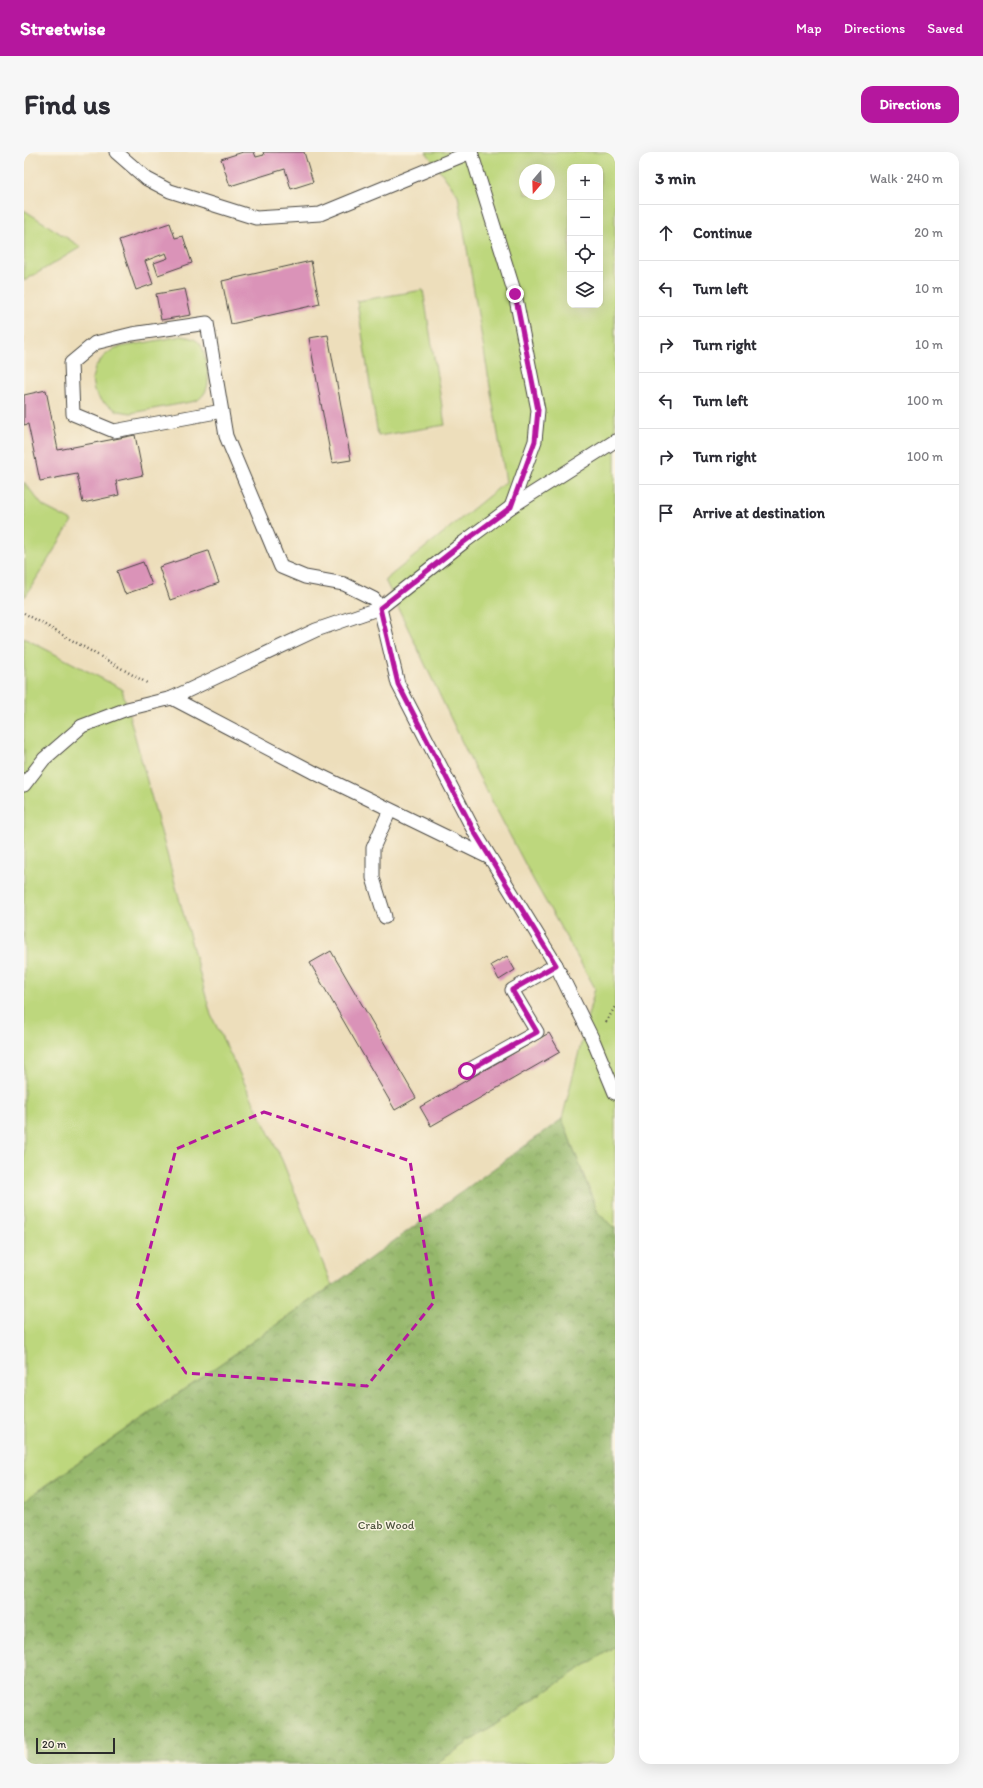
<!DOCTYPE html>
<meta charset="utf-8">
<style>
body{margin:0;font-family:Itim,sans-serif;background:#f7f7f7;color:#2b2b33}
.controls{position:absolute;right:12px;top:12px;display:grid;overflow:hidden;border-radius:8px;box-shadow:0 4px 16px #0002}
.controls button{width:36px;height:36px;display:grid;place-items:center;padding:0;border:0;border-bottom:1px solid #e1e1e2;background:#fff;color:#2b2b33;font:20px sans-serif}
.compass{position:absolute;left:495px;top:12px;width:36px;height:36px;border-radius:50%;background:#fff;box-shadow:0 4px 16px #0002;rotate:199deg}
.scale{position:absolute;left:12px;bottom:10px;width:79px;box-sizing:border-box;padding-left:4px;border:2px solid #2b2b2b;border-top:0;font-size:11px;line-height:14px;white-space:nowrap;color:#2b2b2b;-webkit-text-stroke:3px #fcf5e5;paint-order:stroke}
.stop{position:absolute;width:12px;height:12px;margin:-9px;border:3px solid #b5179e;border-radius:50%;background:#fff}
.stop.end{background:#b5179e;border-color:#fff;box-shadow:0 1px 4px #0008}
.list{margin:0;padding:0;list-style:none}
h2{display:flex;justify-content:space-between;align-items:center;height:52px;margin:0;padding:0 16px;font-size:17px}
h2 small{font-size:13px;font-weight:400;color:#7c7c81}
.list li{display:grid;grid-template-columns:26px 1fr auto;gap:12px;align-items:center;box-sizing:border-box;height:56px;padding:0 16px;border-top:1px solid #e1e1e2}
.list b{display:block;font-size:15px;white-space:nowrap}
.list em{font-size:13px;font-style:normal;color:#7c7c81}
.icon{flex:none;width:22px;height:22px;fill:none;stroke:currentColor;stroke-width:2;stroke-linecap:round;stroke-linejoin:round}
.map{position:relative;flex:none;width:591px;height:1612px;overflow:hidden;border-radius:12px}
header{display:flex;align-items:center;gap:24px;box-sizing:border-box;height:56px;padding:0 20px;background:#b5179e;color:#fff}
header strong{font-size:19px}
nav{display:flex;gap:22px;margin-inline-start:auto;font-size:14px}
.intro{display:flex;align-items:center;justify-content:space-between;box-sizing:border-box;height:96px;padding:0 24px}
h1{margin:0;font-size:28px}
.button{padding:10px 18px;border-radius:12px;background:#b5179e;color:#fff;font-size:14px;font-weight:700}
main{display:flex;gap:24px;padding:0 24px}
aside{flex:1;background:#fff;border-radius:12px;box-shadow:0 4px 16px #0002}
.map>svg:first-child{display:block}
.grass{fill:#bdd77d;stroke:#748154;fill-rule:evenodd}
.forest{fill:url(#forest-crowns);stroke:#60724c}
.building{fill:#da93b8}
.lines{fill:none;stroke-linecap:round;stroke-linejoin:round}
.service-casing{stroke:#484641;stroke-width:15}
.path{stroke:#484641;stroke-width:2.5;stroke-dasharray:1 3;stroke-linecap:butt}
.service{stroke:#fff;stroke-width:13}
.route{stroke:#b5179e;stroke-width:5}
.marked{fill:none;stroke:#b5179e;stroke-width:3;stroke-dasharray:8 5;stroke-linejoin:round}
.labels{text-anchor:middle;stroke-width:3;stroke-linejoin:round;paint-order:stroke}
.park-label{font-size:12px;fill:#505640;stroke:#fcf5e5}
</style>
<header>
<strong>Streetwise</strong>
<nav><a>Map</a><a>Directions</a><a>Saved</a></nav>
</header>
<div class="intro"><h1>Find us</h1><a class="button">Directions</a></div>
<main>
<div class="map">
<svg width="591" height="1612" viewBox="0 0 591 1612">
<defs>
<pattern id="forest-crowns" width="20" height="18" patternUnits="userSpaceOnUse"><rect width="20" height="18" fill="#96b86c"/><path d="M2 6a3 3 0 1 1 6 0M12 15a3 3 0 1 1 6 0" fill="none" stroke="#7b9659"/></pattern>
</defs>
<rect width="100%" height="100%" fill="#fcf5e5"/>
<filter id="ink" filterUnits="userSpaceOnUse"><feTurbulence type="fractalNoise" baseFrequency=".025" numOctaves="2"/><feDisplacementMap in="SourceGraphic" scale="8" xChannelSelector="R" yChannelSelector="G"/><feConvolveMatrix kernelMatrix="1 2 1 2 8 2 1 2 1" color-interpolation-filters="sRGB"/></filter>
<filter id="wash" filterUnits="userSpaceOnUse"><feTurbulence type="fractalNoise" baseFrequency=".012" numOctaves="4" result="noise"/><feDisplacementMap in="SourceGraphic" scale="16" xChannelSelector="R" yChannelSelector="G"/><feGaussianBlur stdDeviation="0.9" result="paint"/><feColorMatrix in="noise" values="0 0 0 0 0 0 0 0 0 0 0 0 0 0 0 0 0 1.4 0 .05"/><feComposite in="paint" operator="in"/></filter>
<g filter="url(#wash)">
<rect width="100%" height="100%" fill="#eddebb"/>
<g class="grass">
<path d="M 402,0 L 591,0 L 591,1077 L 574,1061 L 538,967 L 571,836 L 510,729 L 448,611 L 361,428 L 482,330 L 434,43 ZM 546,15 L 576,15 L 576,153 L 546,153 ZM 501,18 L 525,18 L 525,42 L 501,42 Z"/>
<polygon points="0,58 57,95 0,129"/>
<polygon points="399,138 421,273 354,284 333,149"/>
<path d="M 158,184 C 168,186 175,187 179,197 C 182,216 192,237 172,249 L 107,261 L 94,259 L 77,249 L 70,239 L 68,227 L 71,216 L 80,204 L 91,196 Z"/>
<polygon points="0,330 19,354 48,369 1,445"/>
<polygon points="0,486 98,537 187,863 258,1008 308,1134 0,1349"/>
<polygon points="591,1494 591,1612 411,1612"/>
</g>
<polygon class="forest" points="538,967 574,1061 591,1077 591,1494 411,1612 0,1612 0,1349 308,1134"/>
<g id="blocks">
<g class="building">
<polygon points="219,0 230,0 232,5 240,3 239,0 280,0 289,30 267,37 261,17 206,34 197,7"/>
<polygon points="146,71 151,86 159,84 168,111 134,123 130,111 144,106 142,101 121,109 129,132 112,138 95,88"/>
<polygon points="287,109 296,152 207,172 198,129"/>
<polygon points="161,137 167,163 137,168 132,142"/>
<polygon points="304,183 327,308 308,311 285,186"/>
<polygon points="22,238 34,298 111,283 119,323 92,329 95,343 59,351 53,322 16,329 4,272 0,273 0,243"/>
<polygon points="184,399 195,431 146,448 135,415"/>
<polygon points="119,410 128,433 101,442 93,419"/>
<polygon points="307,799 392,946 371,958 286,811"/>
<polygon points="483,804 491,818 475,828 467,813"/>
<polygon points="525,881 536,900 407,974 396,955"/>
</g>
</g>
</g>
<g filter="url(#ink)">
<use href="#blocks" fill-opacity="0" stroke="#484641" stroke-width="1"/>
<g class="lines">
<defs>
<g id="service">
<polyline points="92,0 123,27 146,39 232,66 296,62 447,0"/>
<polyline points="447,0 491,142 514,258 511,289 487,355"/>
<polyline points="198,259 90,279 49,262 47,211 71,191 108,182 183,171 202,284 257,415 281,425 320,432 350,447 356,456 374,532 451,681 532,813 569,888 591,941"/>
<polyline points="148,546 291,621 464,705"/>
<polyline points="0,633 20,607 58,574 103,557 148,546 292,478 356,456 440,390 487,355 591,289"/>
<polyline points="361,765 349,726 349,696 366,658"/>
<polyline points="443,919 513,880 488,838 532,813"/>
</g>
</defs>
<use href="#service" class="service-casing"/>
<g class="path">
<polyline points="0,461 123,531"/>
<polyline points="582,870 591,855"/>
</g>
<use href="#service" class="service"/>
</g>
</g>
<g class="lines" filter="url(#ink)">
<polyline class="route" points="443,919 513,880 488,838 532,813 451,681 374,532 356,456 440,390 487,355 511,289 514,258 491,142"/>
</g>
<path class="marked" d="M 240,960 L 386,1009 L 410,1150 L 343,1234 L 162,1221 L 112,1150 L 152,997 Z"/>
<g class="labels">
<g class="park-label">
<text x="362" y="1377">Crab Wood</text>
</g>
</g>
</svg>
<div class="controls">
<button>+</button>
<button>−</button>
<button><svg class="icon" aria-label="locate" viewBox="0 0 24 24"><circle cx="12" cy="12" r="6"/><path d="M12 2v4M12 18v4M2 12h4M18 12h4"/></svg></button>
<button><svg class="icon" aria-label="layers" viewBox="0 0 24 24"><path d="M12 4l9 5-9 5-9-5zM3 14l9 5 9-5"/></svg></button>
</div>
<svg class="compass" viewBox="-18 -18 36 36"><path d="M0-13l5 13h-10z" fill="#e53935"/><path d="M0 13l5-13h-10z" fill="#7c7c81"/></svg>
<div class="scale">20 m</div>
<div class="stop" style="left:443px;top:919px"></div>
<div class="stop end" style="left:491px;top:142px"></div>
</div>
<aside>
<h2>3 min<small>Walk · 240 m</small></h2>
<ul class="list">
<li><svg class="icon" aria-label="ahead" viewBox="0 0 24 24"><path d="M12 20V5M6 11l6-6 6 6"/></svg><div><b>Continue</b></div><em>20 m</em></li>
<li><svg class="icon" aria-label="left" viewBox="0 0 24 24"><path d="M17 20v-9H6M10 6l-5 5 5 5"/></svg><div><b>Turn left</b></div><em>10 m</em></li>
<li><svg class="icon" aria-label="right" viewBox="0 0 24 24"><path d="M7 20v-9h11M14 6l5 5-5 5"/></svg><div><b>Turn right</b></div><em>10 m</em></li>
<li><svg class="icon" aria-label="left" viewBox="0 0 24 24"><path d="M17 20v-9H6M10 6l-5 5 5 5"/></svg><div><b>Turn left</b></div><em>100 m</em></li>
<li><svg class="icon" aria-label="right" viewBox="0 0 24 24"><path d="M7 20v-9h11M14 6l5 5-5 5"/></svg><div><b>Turn right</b></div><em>100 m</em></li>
<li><svg class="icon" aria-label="arrive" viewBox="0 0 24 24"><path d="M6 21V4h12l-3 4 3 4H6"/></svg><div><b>Arrive at destination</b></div></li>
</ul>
</aside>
</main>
